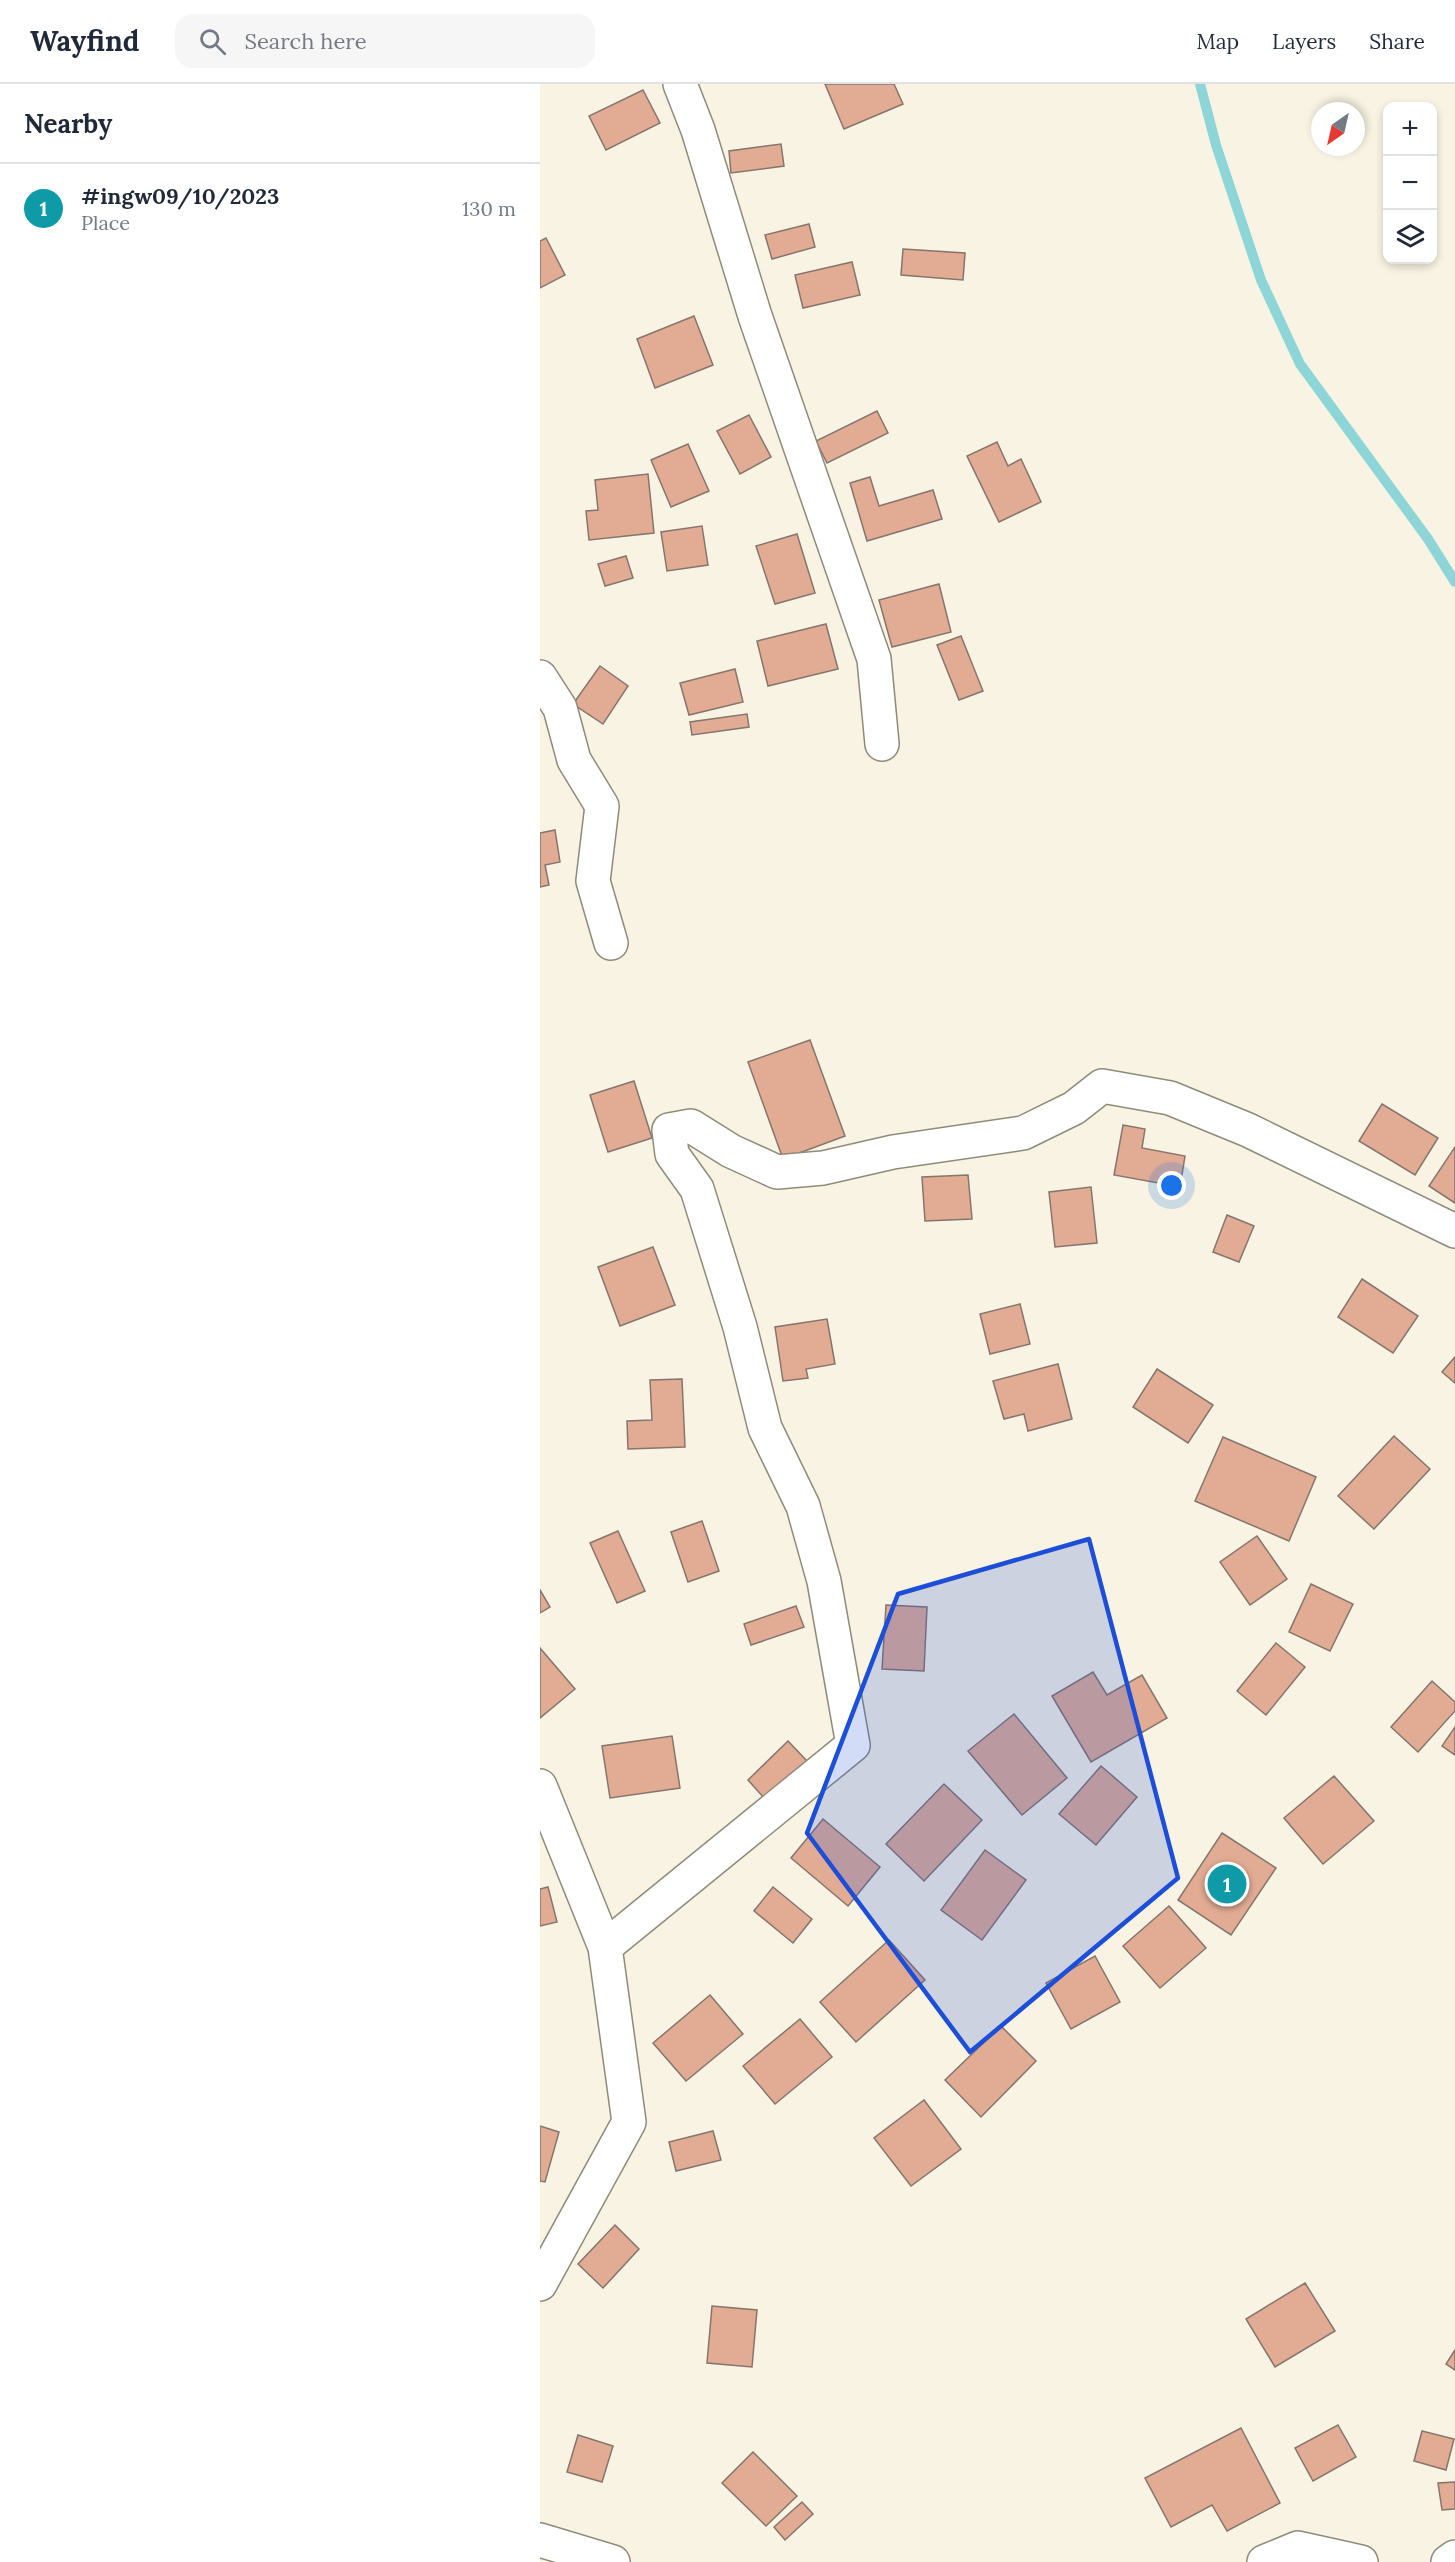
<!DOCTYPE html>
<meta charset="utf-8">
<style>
body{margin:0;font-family:Lora,serif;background:#f6f6f7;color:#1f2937}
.controls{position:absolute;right:18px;top:18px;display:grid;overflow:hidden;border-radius:12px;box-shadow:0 3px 9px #0003}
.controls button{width:54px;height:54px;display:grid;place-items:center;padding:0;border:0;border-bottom:2px solid #e0e1e3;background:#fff;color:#1f2937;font:30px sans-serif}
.compass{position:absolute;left:771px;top:18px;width:54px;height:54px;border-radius:50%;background:#fff;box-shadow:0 3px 9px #0003;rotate:214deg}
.you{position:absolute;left:632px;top:1102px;width:21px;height:21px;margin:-15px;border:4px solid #fff;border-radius:50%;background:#1a73e8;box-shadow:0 0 0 9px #1a73e833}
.badge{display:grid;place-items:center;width:39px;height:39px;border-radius:50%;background:#b22254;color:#fff;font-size:20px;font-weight:700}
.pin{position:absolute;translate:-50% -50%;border:3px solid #fff;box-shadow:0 2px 6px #0006}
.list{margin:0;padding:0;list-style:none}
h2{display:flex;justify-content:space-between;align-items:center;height:78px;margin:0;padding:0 24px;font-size:26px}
h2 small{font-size:20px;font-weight:400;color:#747a83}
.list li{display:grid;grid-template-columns:39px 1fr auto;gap:18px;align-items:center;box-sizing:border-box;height:90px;padding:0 24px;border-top:2px solid #e0e1e3}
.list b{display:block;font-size:22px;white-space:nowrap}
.list p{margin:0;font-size:20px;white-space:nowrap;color:#747a83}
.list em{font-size:20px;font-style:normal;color:#747a83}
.icon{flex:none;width:33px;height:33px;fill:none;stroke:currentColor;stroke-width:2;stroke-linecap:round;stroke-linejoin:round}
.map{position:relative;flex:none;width:915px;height:2478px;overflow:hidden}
header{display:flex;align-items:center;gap:36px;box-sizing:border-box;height:84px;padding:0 30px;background:#fff;border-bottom:2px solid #e0e1e3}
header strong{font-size:28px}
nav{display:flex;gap:33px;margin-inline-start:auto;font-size:21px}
.search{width:420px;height:54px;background:#f6f6f7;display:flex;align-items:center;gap:15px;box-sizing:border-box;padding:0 21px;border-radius:18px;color:#747a83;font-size:22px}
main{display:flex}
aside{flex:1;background:#fff}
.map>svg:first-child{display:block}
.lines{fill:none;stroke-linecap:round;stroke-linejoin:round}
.stream{stroke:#8dd5d7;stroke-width:10}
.building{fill:#e2ac94;stroke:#86756d;stroke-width:1.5}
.minor-casing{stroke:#8f8b7b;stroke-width:36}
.minor{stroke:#fff;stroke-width:33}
.marked{fill:#1d4ed8;fill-opacity:0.2;stroke:#1d4ed8;stroke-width:4.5;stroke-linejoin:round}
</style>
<header>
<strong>Wayfind</strong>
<div class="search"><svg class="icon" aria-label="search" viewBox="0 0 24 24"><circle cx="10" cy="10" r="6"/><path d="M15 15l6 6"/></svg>Search here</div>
<nav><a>Map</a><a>Layers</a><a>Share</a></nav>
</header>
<main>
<aside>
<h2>Nearby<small></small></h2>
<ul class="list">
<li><span class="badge" style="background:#0f9aa8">1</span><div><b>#ingw09/10/2023</b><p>Place</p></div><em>130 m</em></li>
</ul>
</aside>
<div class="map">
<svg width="915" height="2478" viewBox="0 0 915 2478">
<rect width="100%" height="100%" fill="#f8f3e2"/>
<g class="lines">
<polyline class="stream" points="660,0 676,61 721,196 760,280 888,455 915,498"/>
</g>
<g class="building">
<polygon points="285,0 354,0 363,20 304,45"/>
<polygon points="103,6 120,39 66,66 49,32"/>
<polygon points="241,60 244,82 191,89 189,67"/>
<polygon points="269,140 275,163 232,175 225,151"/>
<polygon points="6,154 25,191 0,204 0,157"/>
<polygon points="363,165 425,169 423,196 361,191"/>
<polygon points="312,178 320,211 263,224 255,191"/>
<polygon points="154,232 173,281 115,304 97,255"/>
<polygon points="337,327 348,349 287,379 276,357"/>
<polygon points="209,331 231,373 200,390 177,347"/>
<polygon points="457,358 468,382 481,375 501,418 459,438 427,372"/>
<polygon points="148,360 169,407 131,423 111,376"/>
<polygon points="108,390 114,449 49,456 46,427 58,426 55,396"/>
<polygon points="330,393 339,422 393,406 402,435 327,457 310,399"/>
<polygon points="162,442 168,481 127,487 121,448"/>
<polygon points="257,450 275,509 235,520 216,462"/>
<polygon points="86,472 93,494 65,502 58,480"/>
<polygon points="399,500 411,548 352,563 339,516"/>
<polygon points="286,540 298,585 228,602 217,557"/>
<polygon points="421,552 443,607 419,616 397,561"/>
<polygon points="60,582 88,602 63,640 33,620"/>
<polygon points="195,585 203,618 149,631 140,599"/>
<polygon points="207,630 209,643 152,651 150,638"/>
<polygon points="15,746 20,778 5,781 9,801 0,803 0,749"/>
<polygon points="270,956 305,1052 243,1075 208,978"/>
<polygon points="94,997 112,1054 68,1068 50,1011"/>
<polygon points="842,1020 898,1054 875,1091 819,1057"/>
<polygon points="583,1041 605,1045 602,1064 645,1072 640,1103 574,1091"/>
<polygon points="915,1063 915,1119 889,1102"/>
<polygon points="428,1091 432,1135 385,1137 382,1093"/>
<polygon points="551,1103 557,1159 515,1163 509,1108"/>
<polygon points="687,1131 714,1142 699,1178 673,1168"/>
<polygon points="113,1163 135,1221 80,1242 58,1183"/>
<polygon points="822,1195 878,1232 853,1269 798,1233"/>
<polygon points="480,1220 490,1260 450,1270 440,1230"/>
<polygon points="287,1235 295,1280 266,1285 268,1294 243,1297 235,1243"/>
<polygon points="915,1273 915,1299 902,1288"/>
<polygon points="518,1280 532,1335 488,1347 484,1330 464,1335 453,1297"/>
<polygon points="617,1285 673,1321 648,1359 593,1323"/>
<polygon points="142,1295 145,1363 88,1365 87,1337 112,1336 110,1296"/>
<polygon points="854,1352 890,1385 834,1445 798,1412"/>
<polygon points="683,1353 776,1393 749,1457 655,1417"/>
<polygon points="162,1437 179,1487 148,1498 131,1448"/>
<polygon points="78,1447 105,1507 77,1519 50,1459"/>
<polygon points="717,1452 747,1495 710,1521 680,1478"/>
<polygon points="771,1500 813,1520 790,1567 749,1548"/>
<polygon points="0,1506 10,1523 0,1529"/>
<polygon points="346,1521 387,1523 384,1587 342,1585"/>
<polygon points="256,1522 264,1543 211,1561 204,1540"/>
<polygon points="736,1559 765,1583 726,1631 697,1607"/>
<polygon points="0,1564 35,1605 0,1634"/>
<polygon points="553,1588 567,1611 602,1591 627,1634 551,1678 512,1612"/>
<polygon points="892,1597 915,1618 915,1627 878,1668 851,1643"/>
<polygon points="474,1630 527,1694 482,1731 428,1667"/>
<polygon points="915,1643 915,1671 902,1662"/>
<polygon points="132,1652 140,1704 70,1714 62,1662"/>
<polygon points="248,1657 267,1677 226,1716 208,1696"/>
<polygon points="561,1682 597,1713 556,1761 519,1730"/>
<polygon points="794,1692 834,1737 783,1780 744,1734"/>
<polygon points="404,1700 442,1736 384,1797 346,1760"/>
<polygon points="283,1735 340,1783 308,1822 251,1774"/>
<polygon points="682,1749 736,1784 691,1851 638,1816"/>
<polygon points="445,1766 486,1796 442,1856 401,1826"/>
<polygon points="8,1803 17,1838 0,1842 0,1805"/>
<polygon points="233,1803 272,1835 253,1859 214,1827"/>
<polygon points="629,1822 666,1864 620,1904 583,1862"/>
<polygon points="349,1856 385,1896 316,1958 280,1918"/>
<polygon points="555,1872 580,1918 531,1945 506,1899"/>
<polygon points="170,1911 203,1950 146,1997 113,1959"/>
<polygon points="260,1935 292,1973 235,2020 203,1982"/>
<polygon points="461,1942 496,1977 441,2033 405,1996"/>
<polygon points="384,2016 421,2065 371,2102 334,2054"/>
<polygon points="0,2042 19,2048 5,2098 0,2097"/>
<polygon points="173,2047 181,2076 136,2087 129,2058"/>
<polygon points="75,2141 99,2165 63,2204 38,2180"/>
<polygon points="765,2199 795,2247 735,2283 706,2235"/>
<polygon points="172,2222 217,2226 212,2283 167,2279"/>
<polygon points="915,2266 915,2286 906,2280"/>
<polygon points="798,2341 816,2373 773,2397 755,2364"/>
<polygon points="701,2344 740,2419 687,2447 672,2421 631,2443 605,2394"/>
<polygon points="882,2347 914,2355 906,2386 874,2377"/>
<polygon points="38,2351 73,2362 62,2398 27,2388"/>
<polygon points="213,2368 257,2412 226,2442 182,2399"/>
<polygon points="915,2398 915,2425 902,2426 898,2399"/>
<polygon points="262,2418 273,2430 245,2456 234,2443"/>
</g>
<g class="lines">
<defs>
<g id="minor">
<polyline points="140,0 158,46 215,232 334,575 342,660"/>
<polyline points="0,593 20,624 34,676 62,722 53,797 71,859"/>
<polyline points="0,1702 65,1863 89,2038 0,2200"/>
<polyline points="65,1863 313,1661 284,1497 263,1422 225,1344 200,1243 157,1105 132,1070 129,1046 151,1042 191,1067 237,1088 283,1084 353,1068 483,1049 534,1024 562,1002 630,1014 708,1046 915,1147"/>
<polyline points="0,2456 73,2478"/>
<polyline points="724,2478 758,2464 821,2478"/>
<polyline points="908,2478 915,2473"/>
</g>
</defs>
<use href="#minor" class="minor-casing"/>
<use href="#minor" class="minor"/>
</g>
<path class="marked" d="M 549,1455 L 638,1794 L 430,1968 L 267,1749 L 358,1510 Z"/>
</svg>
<div class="controls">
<button>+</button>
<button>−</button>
<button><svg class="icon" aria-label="layers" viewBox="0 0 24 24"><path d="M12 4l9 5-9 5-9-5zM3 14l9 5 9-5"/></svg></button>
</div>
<svg class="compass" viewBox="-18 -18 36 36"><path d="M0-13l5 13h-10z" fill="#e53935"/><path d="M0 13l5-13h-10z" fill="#747a83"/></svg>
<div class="you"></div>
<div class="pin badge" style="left:687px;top:1800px;background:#0f9aa8">1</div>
</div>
</main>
